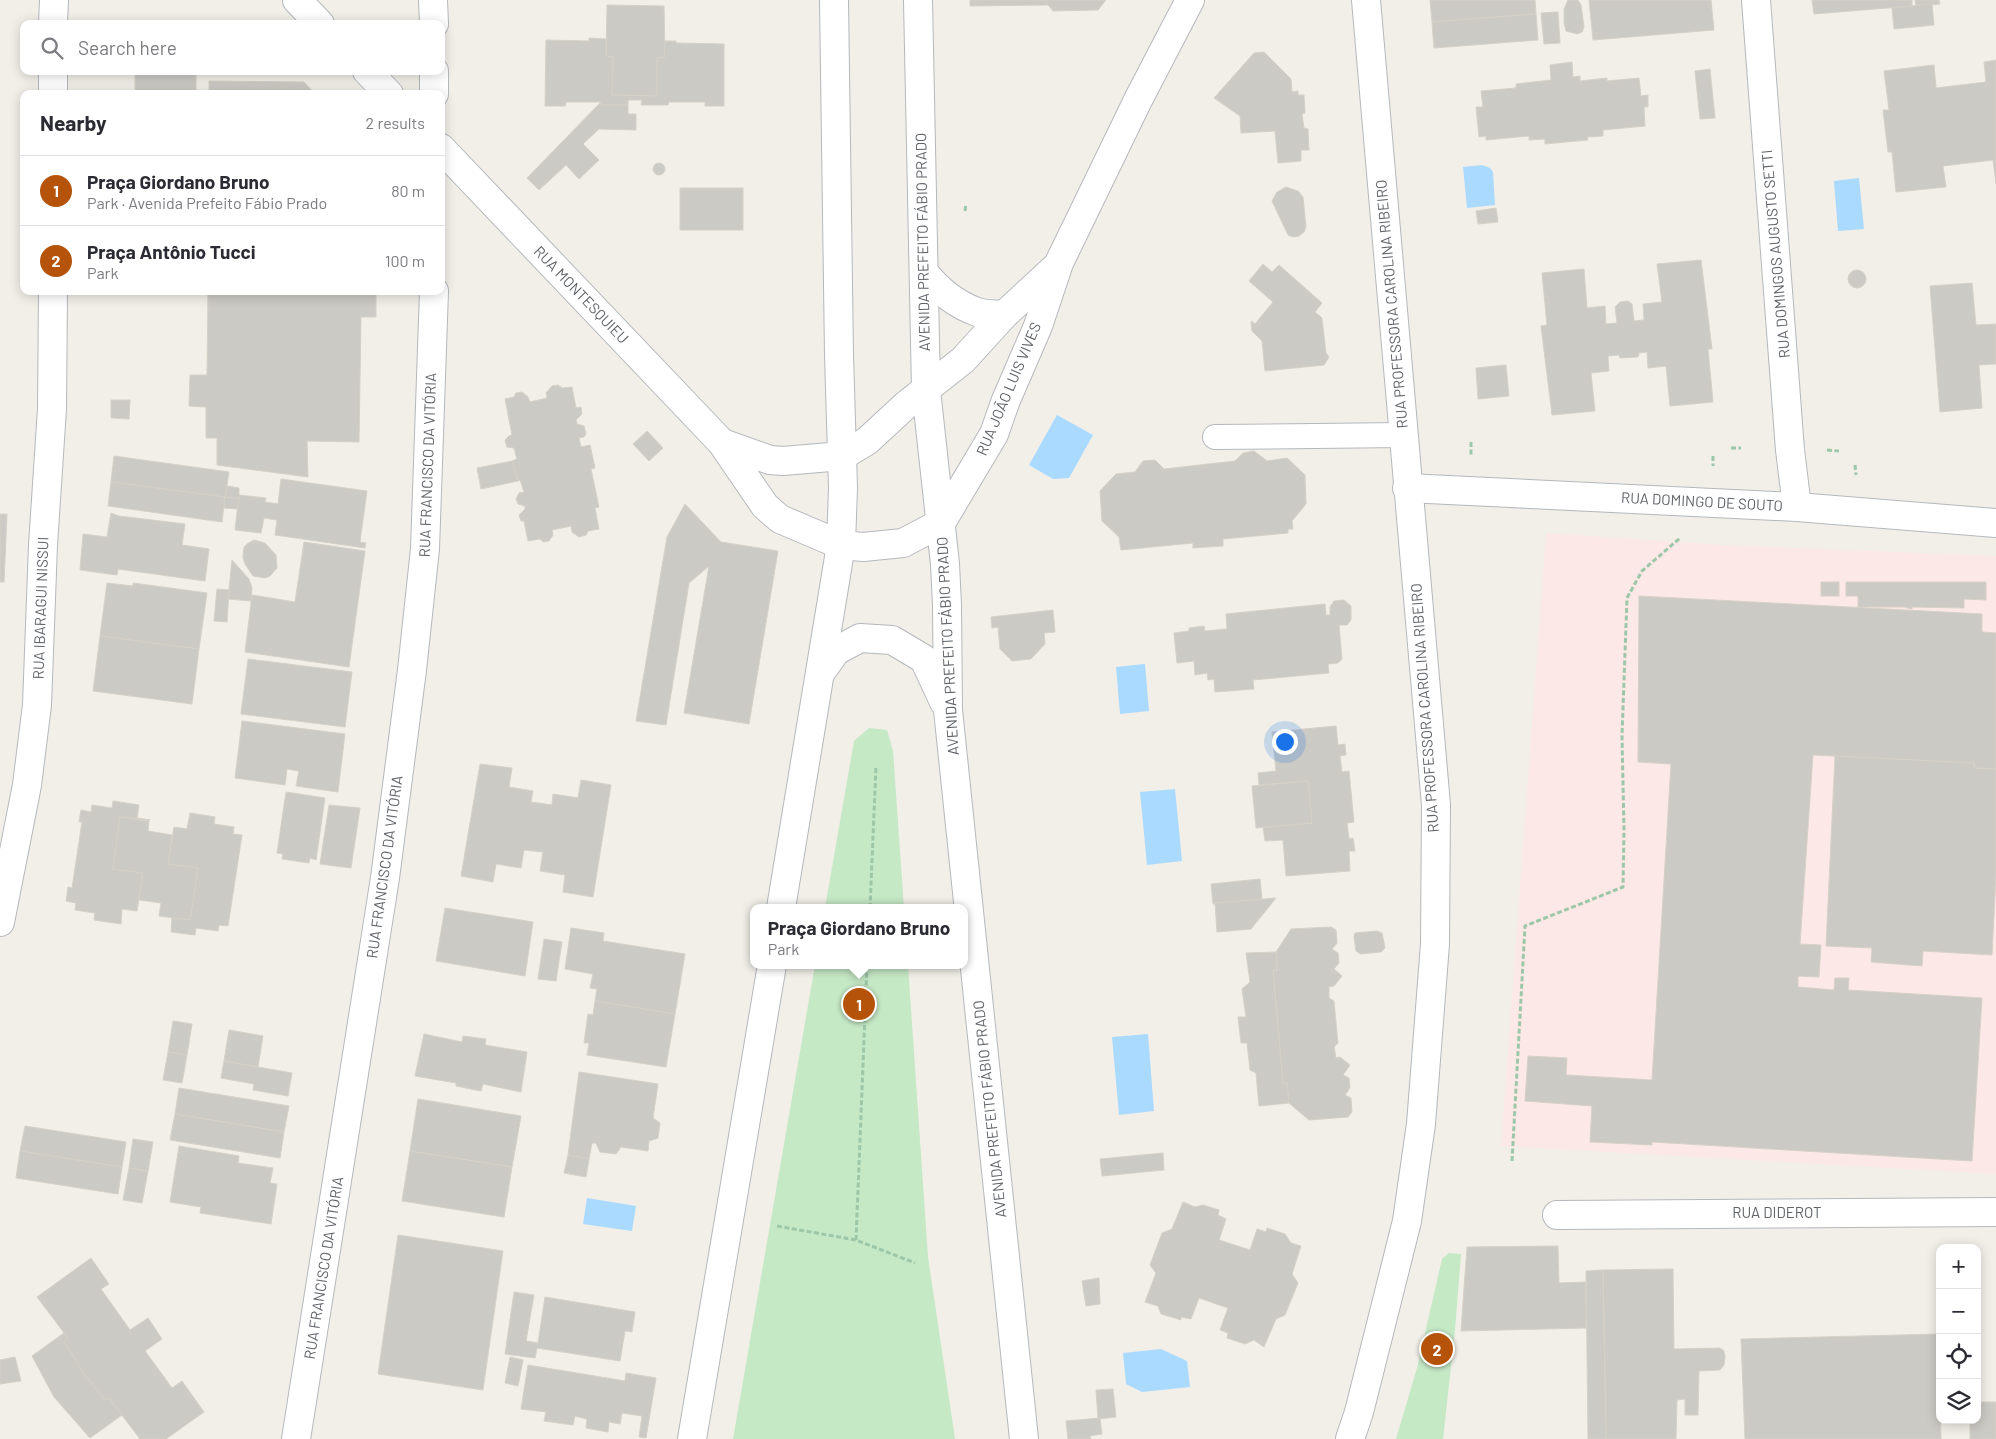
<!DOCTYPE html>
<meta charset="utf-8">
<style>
body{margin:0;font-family:Barlow,sans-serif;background:#f7f7f7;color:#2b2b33}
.controls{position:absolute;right:15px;bottom:15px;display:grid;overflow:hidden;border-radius:10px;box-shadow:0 2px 12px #0003}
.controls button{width:45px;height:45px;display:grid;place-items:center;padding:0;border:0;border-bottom:1px solid #e1e1e2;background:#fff;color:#2b2b33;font:25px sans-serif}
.you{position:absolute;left:1284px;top:741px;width:18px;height:18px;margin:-12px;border:4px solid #fff;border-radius:50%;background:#1a73e8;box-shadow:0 0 0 8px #1a73e833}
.badge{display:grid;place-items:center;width:32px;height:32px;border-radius:50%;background:#b45309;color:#fff;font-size:16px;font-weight:700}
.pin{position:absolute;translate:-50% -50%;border:2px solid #fff;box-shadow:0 1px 5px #0006}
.popup{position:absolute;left:750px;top:904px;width:218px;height:65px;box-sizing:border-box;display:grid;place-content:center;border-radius:10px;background:#fff;filter:drop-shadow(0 1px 4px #0005);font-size:16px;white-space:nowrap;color:#7c7c81}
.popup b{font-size:19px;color:#2b2b33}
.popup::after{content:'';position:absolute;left:50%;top:100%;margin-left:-10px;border:10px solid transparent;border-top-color:#fff}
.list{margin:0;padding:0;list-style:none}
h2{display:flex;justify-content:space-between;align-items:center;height:65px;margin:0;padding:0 20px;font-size:21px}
h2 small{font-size:16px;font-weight:400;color:#7c7c81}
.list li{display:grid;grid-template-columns:32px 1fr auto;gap:15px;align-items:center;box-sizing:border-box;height:70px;padding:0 20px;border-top:1px solid #e1e1e2}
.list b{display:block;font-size:19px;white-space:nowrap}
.list p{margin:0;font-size:16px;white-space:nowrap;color:#7c7c81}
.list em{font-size:16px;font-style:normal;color:#7c7c81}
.icon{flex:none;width:28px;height:28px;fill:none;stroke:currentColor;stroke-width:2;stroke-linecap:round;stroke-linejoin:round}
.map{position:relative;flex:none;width:1996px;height:1439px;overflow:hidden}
.search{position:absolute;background:#fff;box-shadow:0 2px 12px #0003;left:20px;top:20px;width:425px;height:55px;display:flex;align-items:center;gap:12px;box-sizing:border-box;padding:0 18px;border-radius:10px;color:#7c7c81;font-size:19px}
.panel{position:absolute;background:#fff;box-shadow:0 2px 12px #0003;left:20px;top:90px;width:425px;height:205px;border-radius:10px}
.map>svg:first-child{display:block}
.medical{fill:#fce8e6}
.green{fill:#c5e8c5}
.water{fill:#aadaff}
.building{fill:#cccac5;stroke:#d6d1c6}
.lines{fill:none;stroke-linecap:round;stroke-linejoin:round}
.service-casing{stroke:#b5b8bc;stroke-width:26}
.minor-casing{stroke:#b5b8bc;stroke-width:30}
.path{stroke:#9cc7a9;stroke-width:3;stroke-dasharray:5 2.5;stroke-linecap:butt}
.service{stroke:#fff;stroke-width:24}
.minor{stroke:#fff;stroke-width:28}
.labels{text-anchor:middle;stroke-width:4.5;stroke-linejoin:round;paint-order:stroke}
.street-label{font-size:15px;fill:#5f6368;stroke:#fff}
</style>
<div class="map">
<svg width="1996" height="1439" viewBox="0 0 1996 1439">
<rect width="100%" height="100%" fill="#f1efe8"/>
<polygon class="medical" points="1546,533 1723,545 1996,556 1996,1174 1501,1146"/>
<g class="green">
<polygon points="869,728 887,730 893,751 904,908 825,908 854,741"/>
<polygon points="815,965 908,965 928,1257 955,1439 733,1439"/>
<polygon points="1449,1253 1461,1254 1455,1330 1443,1439 1396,1439 1417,1368 1442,1259"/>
</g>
<g class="water">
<polygon points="1482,165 1490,168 1493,172 1495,205 1467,208 1463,167"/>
<polygon points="1859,178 1864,229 1838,231 1834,181"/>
<polygon points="1057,415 1093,435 1069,478 1053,479 1029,465"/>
<polygon points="1145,664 1149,711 1120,714 1116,667"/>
<polygon points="1175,789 1182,861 1147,865 1140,792"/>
<polygon points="1148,1034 1154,1111 1119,1115 1112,1037"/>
<polygon points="587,1198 636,1206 632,1231 583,1224"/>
<polygon points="1161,1349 1187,1361 1190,1387 1142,1392 1126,1384 1123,1353"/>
</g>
<g class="building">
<polygon points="970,0 1044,0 1048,5 970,6"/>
<polygon points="1044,0 1106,0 1098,10 1053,11"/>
<polygon points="1430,0 1535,0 1536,14 1432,22"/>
<polygon points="1568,0 1578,0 1581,5 1584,27 1582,32 1577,34 1566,31 1564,23 1564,9"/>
<polygon points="1589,0 1711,0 1714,30 1593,40"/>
<polygon points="1812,0 1912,0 1912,6 1814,14"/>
<polygon points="1915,0 1939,0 1940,4 1916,6"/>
<polygon points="1932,4 1934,25 1894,29 1892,8"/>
<polygon points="607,5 664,6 665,57 657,58 657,96 612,95 613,57 606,56"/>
<polygon points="1558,12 1560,43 1544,44 1541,13"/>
<polygon points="1536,14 1538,40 1434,48 1432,22"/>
<polygon points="589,38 606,39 606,56 613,57 612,95 657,96 657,58 665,57 664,41 676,41 676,43 724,44 724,106 705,106 705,102 669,102 668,105 641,105 642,100 628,100 628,105 601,105 601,102 566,102 565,106 545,106 546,40 589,41"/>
<polygon points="1264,52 1291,79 1292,92 1298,91 1298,95 1304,95 1305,113 1302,114 1304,128 1308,129 1309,150 1301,150 1301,161 1278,163 1275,131 1241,133 1240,116 1214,98 1254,53"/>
<polygon points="1996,60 1996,184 1993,160 1943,166 1946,187 1896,192 1892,152 1888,152 1883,110 1889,110 1884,71 1934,65 1936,88 1986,82 1984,62"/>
<polygon points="1572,62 1573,77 1580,76 1580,81 1607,78 1607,81 1639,78 1641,96 1648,95 1648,107 1644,107 1645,126 1603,130 1603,136 1587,137 1588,140 1545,144 1545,139 1529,140 1529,136 1486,140 1486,136 1479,137 1476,107 1483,107 1481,91 1516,88 1516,84 1551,80 1550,65"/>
<polygon points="1710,69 1715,118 1700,119 1695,71"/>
<rect x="135" y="71" width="61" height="23"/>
<polygon points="209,81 304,82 315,94 209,94"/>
<polygon points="601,102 601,105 628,105 628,114 636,114 636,130 599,129 583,144 599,160 579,179 566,165 539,190 527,178"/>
<circle cx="659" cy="169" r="6"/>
<polygon points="1286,187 1298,191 1303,197 1306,227 1304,232 1299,236 1293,237 1288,235 1272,201 1277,192"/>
<rect x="680" y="188" width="63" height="42"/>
<polygon points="1496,208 1498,222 1478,224 1476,211"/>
<polygon points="1701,260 1712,349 1708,349 1713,402 1670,406 1666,366 1648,368 1647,352 1639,353 1638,357 1620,358 1619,355 1608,356 1609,371 1591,373 1595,411 1552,415 1541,326 1547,325 1542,273 1584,269 1587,308 1605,306 1606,324 1617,323 1615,307 1620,302 1628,301 1632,304 1634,321 1644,320 1643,304 1662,302 1657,264"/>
<polygon points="1263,264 1272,272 1279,265 1322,303 1315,312 1322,318 1326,353 1329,357 1324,365 1265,371 1262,341 1252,331 1251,323 1252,321 1255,324 1273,302 1249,281"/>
<circle cx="1857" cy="279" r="9"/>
<polygon points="1972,283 1976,325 1996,324 1996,364 1979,365 1982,408 1940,412 1930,286"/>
<polygon points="208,291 376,291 376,317 361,317 359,442 307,441 308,477 217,465 217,438 206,438 206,407 189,406 190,375 207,375"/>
<polygon points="1506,365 1509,396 1478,399 1476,368"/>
<polygon points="558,385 562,388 572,387 576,408 581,407 582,414 576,420 577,424 584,426 586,434 584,437 579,438 581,447 590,445 595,468 591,469 599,507 595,508 599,529 588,531 586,535 579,537 572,532 571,526 552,530 553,535 549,541 543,542 540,539 528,541 524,521 521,521 519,515 525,509 525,506 518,504 516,499 519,493 524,492 520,480 518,481 512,461 517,459 514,448 507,447 505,440 509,436 512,435 505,399 514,397 516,393 522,392 528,397 530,402 547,398 546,393 552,386"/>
<polygon points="111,400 130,400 129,419 111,418"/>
<polygon points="647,431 663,448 649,461 633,444"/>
<polygon points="1254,451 1267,461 1287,458 1305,475 1306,504 1292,521 1293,529 1288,529 1288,533 1223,539 1223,546 1193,548 1193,543 1121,550 1119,537 1102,521 1100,491 1116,474 1135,472 1143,461 1155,460 1164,469 1235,461 1243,453"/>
<polygon points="114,456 229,472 225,497 111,482"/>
<polygon points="512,461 518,481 481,489 477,468"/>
<polygon points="281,479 367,491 360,542 366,543 365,548 275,535 277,520 264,518 261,533 235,530 239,495 266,498 265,502 278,504"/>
<polygon points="111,482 225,497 222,522 108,506"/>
<polygon points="227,486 239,488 239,499 225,497"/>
<polygon points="225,497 239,499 238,509 224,508"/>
<polygon points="685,504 721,542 778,551 749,724 684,713 709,566 689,583 666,725 636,721 667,537"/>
<polygon points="111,513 119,516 185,524 182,545 209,549 205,581 118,569 117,575 80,570 83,534 107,537"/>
<polygon points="0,514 7,514 4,582 0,582"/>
<polygon points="254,540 265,543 276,555 277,568 270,576 265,578 253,576 245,564 243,558 244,547 247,544"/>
<polygon points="304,542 365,551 349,667 245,652 252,595 295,602"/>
<polygon points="232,560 249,579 252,588 251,601 228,599"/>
<rect x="1821" y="582" width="18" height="14"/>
<polygon points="1846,582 1986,582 1986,600 1964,599 1964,608 1912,607 1912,609 1904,607 1858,607 1858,596 1846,596"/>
<polygon points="107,583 133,586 133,583 207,593 199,649 100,636"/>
<polygon points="217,589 229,590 227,622 214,621"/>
<polygon points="1639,596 1982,614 1982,632 1996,633 1996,769 1974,768 1974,763 1813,755 1800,944 1821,945 1819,977 1798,976 1798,987 1834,990 1835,978 1849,978 1848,990 1982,998 1972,1161 1652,1142 1652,1145 1590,1142 1592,1106 1525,1101 1528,1056 1567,1058 1566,1075 1652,1080 1671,764 1638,762"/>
<polygon points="1344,600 1351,606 1351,620 1347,625 1339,625 1342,659 1338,663 1328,664 1329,673 1253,680 1254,689 1215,692 1214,679 1208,680 1207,673 1195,675 1194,661 1177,663 1174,633 1189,631 1189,628 1204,626 1205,631 1227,629 1226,614 1325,604 1326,615 1330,615 1330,607 1334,601"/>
<polygon points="1053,610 1055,632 1044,633 1045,644 1031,659 1012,661 1000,649 998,627 992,628 991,617"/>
<polygon points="100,636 199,649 192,704 93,691"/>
<polygon points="248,659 352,672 345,727 241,714"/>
<polygon points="242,721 345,734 338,792 296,786 299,771 287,769 285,785 235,778"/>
<polygon points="1336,726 1338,745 1345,744 1346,755 1340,756 1342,772 1349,771 1354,822 1347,823 1349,839 1353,838 1355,851 1349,851 1350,871 1286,876 1283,840 1265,841 1263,827 1312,823 1308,781 1259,785 1258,773 1276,771 1272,732"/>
<polygon points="1835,756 1974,763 1974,768 1996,769 1996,874 1992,955 1923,951 1922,966 1871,962 1872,948 1826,946"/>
<polygon points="480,764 512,768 509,787 533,791 531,802 552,805 553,794 578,798 581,780 611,785 593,897 563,892 565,875 540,871 543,852 524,850 521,868 496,864 493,882 461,876"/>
<polygon points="1308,781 1312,823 1256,828 1252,786"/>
<polygon points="286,792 325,798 316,860 310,858 309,863 282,859 283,854 277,853"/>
<polygon points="113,801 139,805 137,818 150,820 120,817 113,869 143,873 137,911 122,909 121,924 94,920 95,913 75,910 76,903 66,901 68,887 72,888 82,822 79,822 81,810 91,812 92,805 112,808"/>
<polygon points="329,805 360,808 351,868 320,864"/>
<polygon points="190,813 215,817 214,824 234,827 233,834 242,835 228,926 219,925 218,931 196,928 195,935 171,932 172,917 190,920 198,868 168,864 174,827 187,829"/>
<polygon points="120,817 149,821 148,831 172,835 168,864 198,868 190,920 159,916 161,903 139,900 143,873 113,869"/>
<polygon points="1260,879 1262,899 1213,904 1211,884"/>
<polygon points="1276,898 1251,929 1217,932 1215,903"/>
<polygon points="445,908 533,922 525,976 436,961"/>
<polygon points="1331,927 1336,930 1337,943 1332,949 1338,953 1339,963 1334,969 1342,976 1334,986 1329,987 1329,998 1334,1001 1338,1043 1334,1047 1336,1058 1340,1057 1350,1065 1343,1075 1349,1078 1350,1088 1345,1095 1351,1098 1352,1112 1348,1117 1309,1120 1289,1103 1287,1083 1283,1084 1273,970 1277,970 1276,952 1291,929"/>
<polygon points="571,928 604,933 603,941 685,954 675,1014 595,1001 597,989 590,988 593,974 565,969"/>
<polygon points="1377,931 1382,933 1385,948 1381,952 1360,954 1356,951 1354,937 1355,933"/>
<polygon points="544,939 562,942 556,981 538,979"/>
<polygon points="1276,952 1277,970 1273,970 1283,1084 1287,1083 1289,1103 1259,1106 1256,1073 1250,1070 1247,1043 1241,1043 1238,1017 1246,1017 1242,989 1250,982 1246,953"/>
<polygon points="595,1001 675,1014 666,1067 587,1055 589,1043 584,1043 588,1014 593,1015"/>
<polygon points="173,1021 192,1024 187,1055 168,1052"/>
<polygon points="229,1030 263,1036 258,1067 224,1061"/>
<polygon points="424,1034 462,1042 463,1036 486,1039 485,1045 527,1052 521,1092 483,1084 481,1091 456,1086 456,1083 415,1076"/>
<polygon points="168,1052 187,1055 182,1083 163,1080"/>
<polygon points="224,1061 292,1073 288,1096 253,1090 254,1084 221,1078"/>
<polygon points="579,1072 658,1084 653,1118 660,1123 658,1138 649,1141 648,1151 621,1147 616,1154 600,1152 596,1143 592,1143 589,1159 568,1155"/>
<polygon points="179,1088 289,1106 284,1132 175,1114"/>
<polygon points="418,1099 521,1116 512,1167 410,1151"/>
<polygon points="175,1114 284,1132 280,1158 170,1140"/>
<polygon points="25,1126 126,1142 122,1167 20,1151"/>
<polygon points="133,1139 153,1142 148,1171 129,1168"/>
<polygon points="179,1146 239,1156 238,1163 273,1168 270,1183 277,1184 271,1224 200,1213 201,1207 170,1202"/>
<polygon points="20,1151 122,1167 118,1194 16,1178"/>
<polygon points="410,1151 512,1167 504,1217 402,1201"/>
<polygon points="1163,1153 1164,1170 1102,1176 1100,1159"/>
<polygon points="568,1155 589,1159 586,1177 564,1173"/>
<polygon points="129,1168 148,1171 142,1203 123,1200"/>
<polygon points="1183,1202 1195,1207 1203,1205 1219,1210 1218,1215 1226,1219 1219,1240 1250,1250 1257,1229 1266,1232 1267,1228 1285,1234 1291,1243 1301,1246 1292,1274 1298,1283 1285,1315 1276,1319 1264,1347 1254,1340 1245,1344 1227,1338 1228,1333 1220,1330 1228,1308 1199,1298 1191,1319 1181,1317 1181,1320 1161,1314 1158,1306 1145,1302 1156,1273 1150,1265 1162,1233 1172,1229"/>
<polygon points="398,1235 503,1251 483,1390 378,1374"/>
<polygon points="1558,1246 1559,1283 1586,1282 1586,1328 1461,1331 1467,1247"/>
<polygon points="91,1258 109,1284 101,1289 130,1330 148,1318 162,1339 145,1351 172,1388 182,1381 204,1412 166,1439 140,1439 109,1398 105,1400 84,1374 64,1341 68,1338 37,1297"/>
<polygon points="1673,1269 1674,1349 1720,1348 1724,1351 1725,1357 1724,1365 1720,1370 1699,1371 1698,1415 1685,1415 1685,1399 1677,1400 1676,1439 1606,1439 1603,1270"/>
<polygon points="1603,1270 1606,1439 1588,1439 1586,1271"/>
<polygon points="1099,1278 1100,1304 1086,1306 1082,1281"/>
<polygon points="514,1292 534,1295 526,1341 538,1343 545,1297 635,1312 632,1332 625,1331 620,1361 537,1348 535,1358 505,1354"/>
<polygon points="64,1333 68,1338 64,1341 84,1374 105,1400 109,1398 122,1415 90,1438 54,1397 32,1356"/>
<polygon points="1939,1334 1941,1439 1745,1439 1741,1339"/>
<polygon points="15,1357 21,1381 0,1384 0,1360"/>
<polygon points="510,1357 523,1360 518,1386 505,1383"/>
<polygon points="528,1365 625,1381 626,1373 656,1378 646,1438 639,1437 642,1416 622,1413 620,1424 609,1422 608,1432 586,1428 587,1419 575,1416 573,1425 544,1421 546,1412 521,1409"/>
<polygon points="1113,1389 1116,1417 1098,1419 1096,1390"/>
<polygon points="1977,1402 1996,1402 1996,1439 1970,1439 1970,1420 1977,1420"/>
<polygon points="1100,1418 1102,1434 1090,1436 1091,1439 1068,1439 1066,1421"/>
</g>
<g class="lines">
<defs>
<polyline id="service" points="1215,437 1403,435"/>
<g id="minor">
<polyline points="297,0 320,24"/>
<polyline points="433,0 434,24"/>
<polyline points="918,0 926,390 945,564 947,605 948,710 1024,1439"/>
<polyline points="1756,0 1790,450 1797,507"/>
<polyline points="53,24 54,0"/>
<polyline points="367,71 389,94"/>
<polyline points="53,94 53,71"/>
<polyline points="434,94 434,71"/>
<polyline points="441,148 722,443 765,506 780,519 841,545 863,547 903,543 941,523 994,434 1006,400 1038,326 1059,263 1138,100 1190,0"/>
<path d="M 924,272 C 938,290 955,304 977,312 C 985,315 996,314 1004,315"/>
<polyline points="722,443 770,460 783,461 842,456 867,441 906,405 963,360 1004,315 1057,266"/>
<polyline points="1407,488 1797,507 1996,523"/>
<polyline points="821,672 836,651 860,638 892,640 924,659 944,702"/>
<polyline points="781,908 841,545 843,488 839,355 834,0"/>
<polyline points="0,922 27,785 37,705 43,545 52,409 53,291"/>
<polyline points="1557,1215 1996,1212"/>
<polyline points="296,1439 385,878 412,670 425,549 434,291"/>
<polyline points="692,1439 772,965"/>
<polyline points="1350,1439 1359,1412 1407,1221 1421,1124 1435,944 1436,805 1366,0"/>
</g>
</defs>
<use href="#service" class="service-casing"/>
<use href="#minor" class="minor-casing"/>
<g class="path">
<polyline points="965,211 966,204"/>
<polyline points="1471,442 1471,455"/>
<polyline points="1731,448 1741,448"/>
<polyline points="1827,450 1839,451"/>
<polyline points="1713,456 1713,466"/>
<polyline points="1855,465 1856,475"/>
<polyline points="870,908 876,766"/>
<polyline points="1512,1161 1525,926 1623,887 1624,830 1622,736 1627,598 1642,571 1680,538"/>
<polyline points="777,1226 856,1240 915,1263"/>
<polyline points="856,1240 867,965"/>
</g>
<use href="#service" class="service"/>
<use href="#minor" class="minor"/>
</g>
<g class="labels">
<g class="street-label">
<text transform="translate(923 242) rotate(-91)" y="5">AVENIDA PREFEITO FÁBIO PRADO</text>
<text transform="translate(1776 254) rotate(-95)" y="5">RUA DOMINGOS AUGUSTO SETTI</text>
<text transform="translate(581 295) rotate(46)" y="5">RUA MONTESQUIEU</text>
<text transform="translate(1392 304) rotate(-95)" y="5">RUA PROFESSORA CAROLINA RIBEIRO</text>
<text transform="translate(1009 389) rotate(-67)" y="5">RUA JOÃO LUIS VIVES</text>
<text transform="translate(428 465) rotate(-88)" y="5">RUA FRANCISCO DA VITÓRIA</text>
<text transform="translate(1702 502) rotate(3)" y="5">RUA DOMINGO DE SOUTO</text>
<text transform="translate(41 608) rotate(-88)" y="5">RUA IBARAGUI NISSUI</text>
<text transform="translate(948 646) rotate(-93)" y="5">AVENIDA PREFEITO FÁBIO PRADO</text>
<text transform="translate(1425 708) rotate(-94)" y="5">RUA PROFESSORA CAROLINA RIBEIRO</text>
<text transform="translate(385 867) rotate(-82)" y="5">RUA FRANCISCO DA VITÓRIA</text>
<text transform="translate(990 1109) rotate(-96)" y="5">AVENIDA PREFEITO FÁBIO PRADO</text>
<text x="1777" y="1218">RUA DIDEROT</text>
<text transform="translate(324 1268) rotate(-81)" y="5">RUA FRANCISCO DA VITÓRIA</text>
</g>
</g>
</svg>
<div class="controls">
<button>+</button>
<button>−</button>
<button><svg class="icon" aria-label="locate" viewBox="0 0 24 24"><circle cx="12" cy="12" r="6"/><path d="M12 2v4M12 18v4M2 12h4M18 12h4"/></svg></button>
<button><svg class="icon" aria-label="layers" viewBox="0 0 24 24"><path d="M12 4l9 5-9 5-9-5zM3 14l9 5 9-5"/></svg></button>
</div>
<div class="you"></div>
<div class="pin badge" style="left:859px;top:1004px">1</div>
<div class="popup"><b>Praça Giordano Bruno</b>Park</div>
<div class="pin badge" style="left:1437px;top:1349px">2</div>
<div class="search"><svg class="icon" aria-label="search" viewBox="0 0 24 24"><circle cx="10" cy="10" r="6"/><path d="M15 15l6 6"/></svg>Search here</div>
<section class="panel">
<h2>Nearby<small>2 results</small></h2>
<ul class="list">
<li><span class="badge">1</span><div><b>Praça Giordano Bruno</b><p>Park · Avenida Prefeito Fábio Prado</p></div><em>80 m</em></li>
<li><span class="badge">2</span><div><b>Praça Antônio Tucci</b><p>Park</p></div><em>100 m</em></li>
</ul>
</section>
</div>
